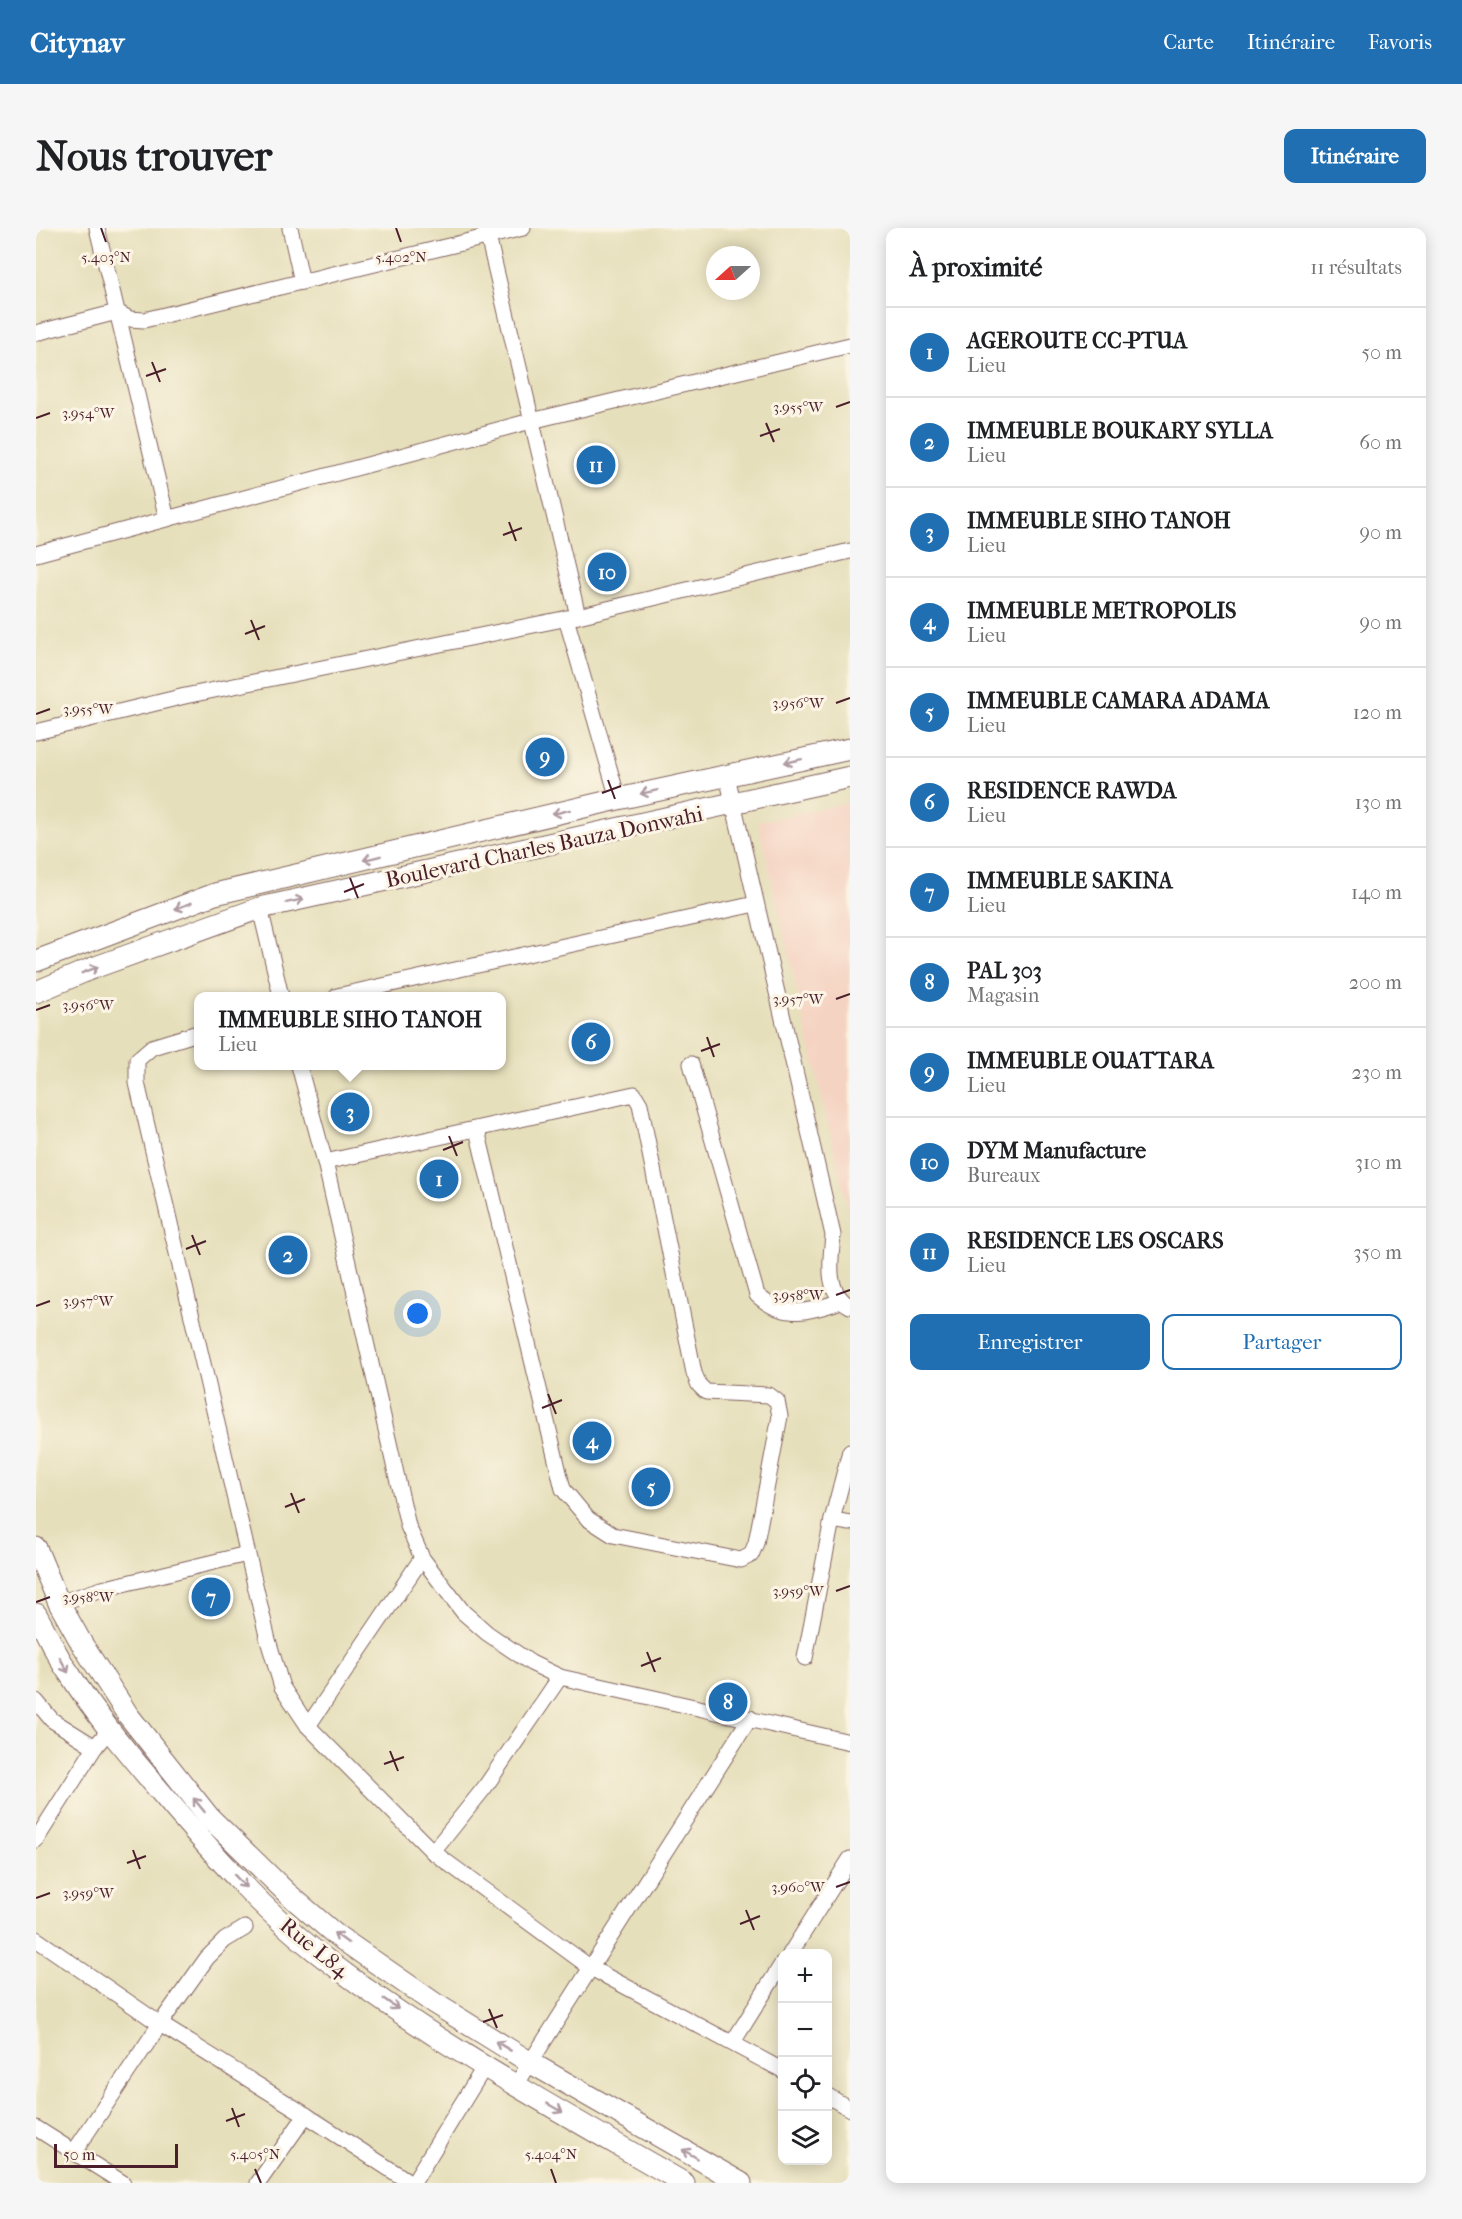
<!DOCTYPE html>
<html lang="fr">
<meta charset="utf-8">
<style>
body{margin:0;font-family:"IM FELL French Canon",serif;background:#f6f6f6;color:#202124}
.controls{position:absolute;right:18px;bottom:18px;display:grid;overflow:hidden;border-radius:12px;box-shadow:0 3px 15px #0003}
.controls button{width:54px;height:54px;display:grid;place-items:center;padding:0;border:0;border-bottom:2px solid #e0e0e0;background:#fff;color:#202124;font:30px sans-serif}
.compass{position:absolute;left:670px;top:18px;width:54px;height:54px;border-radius:50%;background:#fff;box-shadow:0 3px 15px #0003;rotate:249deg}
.scale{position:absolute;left:18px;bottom:15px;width:124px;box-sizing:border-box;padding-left:6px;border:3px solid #4a1f2b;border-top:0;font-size:16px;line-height:21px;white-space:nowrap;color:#4a1f2b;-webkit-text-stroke:4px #fcf5e5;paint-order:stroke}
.you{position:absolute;left:382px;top:1086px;width:21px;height:21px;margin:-15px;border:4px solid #fff;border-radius:50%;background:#1a73e8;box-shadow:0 0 0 9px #1a73e833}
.badge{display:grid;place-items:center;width:39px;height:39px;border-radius:50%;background:#1f6fb2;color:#fff;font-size:20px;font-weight:700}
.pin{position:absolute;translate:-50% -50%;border:3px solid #fff;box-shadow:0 2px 6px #0006}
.popup{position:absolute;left:158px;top:764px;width:312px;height:78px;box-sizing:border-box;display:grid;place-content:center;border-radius:12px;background:#fff;filter:drop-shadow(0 2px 4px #0005);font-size:20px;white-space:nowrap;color:#757577}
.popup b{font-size:22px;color:#202124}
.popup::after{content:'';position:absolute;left:50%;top:100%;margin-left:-12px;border:12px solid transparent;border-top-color:#fff}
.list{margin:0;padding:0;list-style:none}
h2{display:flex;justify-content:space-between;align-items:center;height:78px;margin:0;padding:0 24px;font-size:26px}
h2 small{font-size:20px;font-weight:400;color:#757577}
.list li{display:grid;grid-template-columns:39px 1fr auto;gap:18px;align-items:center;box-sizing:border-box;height:90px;padding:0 24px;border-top:2px solid #e0e0e0}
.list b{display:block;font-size:22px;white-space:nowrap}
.list p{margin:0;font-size:20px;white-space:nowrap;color:#757577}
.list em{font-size:20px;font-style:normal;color:#757577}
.actions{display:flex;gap:12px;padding:18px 24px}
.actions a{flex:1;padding:14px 0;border:2px solid #1f6fb2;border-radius:12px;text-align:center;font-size:21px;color:#1f6fb2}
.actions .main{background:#1f6fb2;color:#fff}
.icon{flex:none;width:33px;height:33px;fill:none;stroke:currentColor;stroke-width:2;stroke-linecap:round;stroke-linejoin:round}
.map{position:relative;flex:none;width:814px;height:1955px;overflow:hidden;border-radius:12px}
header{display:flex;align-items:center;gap:36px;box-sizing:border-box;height:84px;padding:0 30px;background:#1f6fb2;color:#fff}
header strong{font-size:28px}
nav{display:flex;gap:33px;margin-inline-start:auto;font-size:21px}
.intro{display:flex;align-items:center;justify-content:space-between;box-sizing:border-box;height:144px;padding:0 36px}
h1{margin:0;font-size:42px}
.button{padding:15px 27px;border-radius:12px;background:#1f6fb2;color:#fff;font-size:21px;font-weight:700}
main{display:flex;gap:36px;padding:0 36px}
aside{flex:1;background:#fff;border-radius:12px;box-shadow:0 3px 15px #0003}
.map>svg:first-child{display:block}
.built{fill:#f5d3c2}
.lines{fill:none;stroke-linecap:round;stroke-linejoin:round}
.street-casing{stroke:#81625d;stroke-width:17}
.secondary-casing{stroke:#81625d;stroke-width:23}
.street{stroke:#fff;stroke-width:15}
.secondary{stroke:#fff;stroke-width:21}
.oneway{stroke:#ae9aa0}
.ticks{fill:none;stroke:#4a1f2b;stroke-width:2}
.labels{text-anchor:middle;stroke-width:6;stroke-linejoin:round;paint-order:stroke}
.street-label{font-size:22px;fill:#4a1f2b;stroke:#fcf5e5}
.ticks-label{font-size:15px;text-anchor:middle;fill:#4a1f2b;stroke:#fcf5e5;stroke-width:6;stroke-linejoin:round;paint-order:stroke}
</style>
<header>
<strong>Citynav</strong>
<nav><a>Carte</a><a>Itinéraire</a><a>Favoris</a></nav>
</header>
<div class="intro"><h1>Nous trouver</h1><a class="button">Itinéraire</a></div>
<main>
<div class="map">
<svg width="814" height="1955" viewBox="0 0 814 1955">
<rect width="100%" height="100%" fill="#fcf5e5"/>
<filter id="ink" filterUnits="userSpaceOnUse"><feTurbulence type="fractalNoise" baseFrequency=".0167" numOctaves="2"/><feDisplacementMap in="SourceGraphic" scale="12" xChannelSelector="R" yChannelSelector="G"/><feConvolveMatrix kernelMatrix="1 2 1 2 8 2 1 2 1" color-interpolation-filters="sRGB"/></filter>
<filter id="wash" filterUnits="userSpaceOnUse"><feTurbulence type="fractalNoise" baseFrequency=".008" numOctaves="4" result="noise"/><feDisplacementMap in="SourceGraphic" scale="24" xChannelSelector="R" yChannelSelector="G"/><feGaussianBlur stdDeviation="1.35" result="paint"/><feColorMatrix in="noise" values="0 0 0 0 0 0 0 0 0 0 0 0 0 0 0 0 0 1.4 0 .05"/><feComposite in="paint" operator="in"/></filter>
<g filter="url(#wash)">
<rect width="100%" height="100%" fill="#e6dfbb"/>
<polygon class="built" points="814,574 814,990 722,594"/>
</g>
<g filter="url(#ink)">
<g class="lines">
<defs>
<g id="street">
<polyline points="61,0 131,291"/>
<polyline points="254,0 266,54"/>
<polyline points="450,0 542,388"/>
<polyline points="0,105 81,84 94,91 108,92 487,0"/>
<polyline points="0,326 495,193 814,117"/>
<polyline points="530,390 582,571"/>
<polyline points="0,504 149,468 542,388 814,323"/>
<path d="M 691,548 L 797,1007 C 795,1031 788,1064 814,1078"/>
<polyline points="224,680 245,768"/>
<polyline points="301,768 719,676"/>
<polyline points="162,805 116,819 101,832 101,855 232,1412 246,1459 272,1498 397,1624 555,1740 746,1842"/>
<path d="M 655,836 L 721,1067 C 748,1092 774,1084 805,1073"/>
<polyline points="263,838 289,934 372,1298 386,1330 427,1384 451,1405 495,1435 524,1449 814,1514"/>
<polyline points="289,934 598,866 604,876 658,1145 663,1157 670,1164 733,1167 741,1173 744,1188 720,1315 715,1327 705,1332 577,1307 552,1291 527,1261 441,902"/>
<polyline points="796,1292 814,1295"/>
<polyline points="23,1375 66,1361 211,1326"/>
<polyline points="769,1430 796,1292 814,1223"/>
<polyline points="0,1473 16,1492 59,1519"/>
<polyline points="272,1498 386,1330"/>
<polyline points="0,1612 59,1519 73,1502"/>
<polyline points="397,1624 449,1559 524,1449"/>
<polyline points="0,1711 124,1796 270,1887 375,1955"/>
<polyline points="754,1726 814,1631"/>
<polyline points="697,1814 746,1736"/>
<polyline points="480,1857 714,1490"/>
<polyline points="792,1868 814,1881"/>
<polyline points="0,1900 87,1955"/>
<polyline points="38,1924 124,1796 171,1730 189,1712 209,1700"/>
<polyline points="222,1955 270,1887"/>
<polyline points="377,1955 449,1838"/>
</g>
<g id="secondary">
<polyline points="0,733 179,666 582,571 814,521"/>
<polyline points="0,764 57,740 224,680 814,549"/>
<polyline points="0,1320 23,1375 46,1416 92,1487 173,1589 251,1665 300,1707 398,1775 495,1835 705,1955"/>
<path d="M 0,1386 C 11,1405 20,1427 33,1445 C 64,1494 102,1537 139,1581 C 183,1632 229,1684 283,1726 C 396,1814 524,1883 648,1955"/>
</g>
</defs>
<use href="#street" class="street-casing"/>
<use href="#secondary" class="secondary-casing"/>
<use href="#street" class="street"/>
<use href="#secondary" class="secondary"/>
</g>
<defs><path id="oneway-shaft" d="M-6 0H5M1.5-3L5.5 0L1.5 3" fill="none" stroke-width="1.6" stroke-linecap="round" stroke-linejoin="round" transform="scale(1.5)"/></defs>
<g class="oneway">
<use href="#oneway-shaft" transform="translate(757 533) rotate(168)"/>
<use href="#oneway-shaft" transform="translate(613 564) rotate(168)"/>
<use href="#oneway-shaft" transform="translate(525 584) rotate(166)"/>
<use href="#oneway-shaft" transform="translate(336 630) rotate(166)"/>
<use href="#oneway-shaft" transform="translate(259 673) rotate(-12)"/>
<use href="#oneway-shaft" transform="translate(147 678) rotate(159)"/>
<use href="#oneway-shaft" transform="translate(54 742) rotate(-21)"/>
<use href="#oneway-shaft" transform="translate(28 1437) rotate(61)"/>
<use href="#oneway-shaft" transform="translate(163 1577) rotate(-129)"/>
<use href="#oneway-shaft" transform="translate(204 1653) rotate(47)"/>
<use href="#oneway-shaft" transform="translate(305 1710) rotate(-144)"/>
<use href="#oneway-shaft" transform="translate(355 1776) rotate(35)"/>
<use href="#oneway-shaft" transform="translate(467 1818) rotate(-149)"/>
<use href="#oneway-shaft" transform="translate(519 1880) rotate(30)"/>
<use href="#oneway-shaft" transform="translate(654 1926) rotate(-150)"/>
</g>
</g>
<path class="ticks" d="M 65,0 L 70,14M 360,0 L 365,14M 116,134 L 124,154M 110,148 L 130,141M 800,179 L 814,174M 0,190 L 14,185M 730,195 L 738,214M 724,208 L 744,201M 473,294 L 480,313M 467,307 L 486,300M 215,392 L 223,412M 209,406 L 229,398M 800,475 L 814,470M 0,486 L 14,481M 572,552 L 579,571M 566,565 L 585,558M 314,650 L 322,670M 308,664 L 328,656M 800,771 L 814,766M 0,782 L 14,777M 671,809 L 678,829M 665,823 L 684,816M 413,908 L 421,928M 407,922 L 427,914M 156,1007 L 164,1027M 150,1021 L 170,1013M 800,1067 L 814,1062M 0,1078 L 14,1073M 512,1166 L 520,1186M 506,1180 L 526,1172M 255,1265 L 263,1285M 249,1279 L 269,1271M 800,1363 L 814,1358M 0,1374 L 14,1369M 611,1424 L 619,1444M 605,1438 L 625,1430M 354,1523 L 362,1543M 348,1536 L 368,1529M 97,1622 L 104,1641M 91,1635 L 110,1628M 800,1659 L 814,1654M 0,1670 L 14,1665M 710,1682 L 718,1702M 704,1696 L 724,1688M 453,1781 L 461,1800M 447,1794 L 467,1787M 196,1880 L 203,1899M 190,1893 L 209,1886M 219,1941 L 225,1955M 515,1941 L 520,1955"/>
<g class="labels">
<g class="street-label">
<text transform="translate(508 618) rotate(-12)" y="8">Boulevard Charles Bauza Donwahi</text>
<text transform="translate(279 1719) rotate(39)" y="8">Rue L84</text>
</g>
</g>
<g class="ticks-label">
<text x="70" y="34">5.403°N</text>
<text x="365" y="34">5.402°N</text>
<text x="762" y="184">3.955°W</text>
<text x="52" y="190">3.954°W</text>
<text x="762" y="480">3.956°W</text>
<text x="52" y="486">3.955°W</text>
<text x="762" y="776">3.957°W</text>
<text x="52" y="782">3.956°W</text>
<text x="762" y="1072">3.958°W</text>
<text x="52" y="1078">3.957°W</text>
<text x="762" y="1368">3.959°W</text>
<text x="52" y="1374">3.958°W</text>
<text x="762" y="1664">3.960°W</text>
<text x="52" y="1670">3.959°W</text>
<text x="219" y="1931">5.405°N</text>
<text x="515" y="1931">5.404°N</text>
</g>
</svg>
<div class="controls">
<button>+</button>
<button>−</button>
<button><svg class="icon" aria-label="locate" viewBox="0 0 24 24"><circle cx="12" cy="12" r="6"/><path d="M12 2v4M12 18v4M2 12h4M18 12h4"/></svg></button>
<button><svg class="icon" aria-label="layers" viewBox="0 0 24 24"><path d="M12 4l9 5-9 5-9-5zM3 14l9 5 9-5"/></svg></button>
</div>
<svg class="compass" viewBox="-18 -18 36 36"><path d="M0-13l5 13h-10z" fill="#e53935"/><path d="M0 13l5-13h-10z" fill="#757577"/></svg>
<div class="scale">50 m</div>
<div class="you"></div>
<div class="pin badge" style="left:403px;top:951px">1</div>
<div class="pin badge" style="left:252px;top:1027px">2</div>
<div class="pin badge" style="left:314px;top:884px">3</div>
<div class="popup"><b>IMMEUBLE SIHO TANOH</b>Lieu</div>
<div class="pin badge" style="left:556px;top:1213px">4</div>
<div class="pin badge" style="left:615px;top:1259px">5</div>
<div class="pin badge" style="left:555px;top:814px">6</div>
<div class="pin badge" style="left:175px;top:1369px">7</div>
<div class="pin badge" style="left:692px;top:1474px">8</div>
<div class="pin badge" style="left:509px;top:529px">9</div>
<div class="pin badge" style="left:571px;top:344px">10</div>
<div class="pin badge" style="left:560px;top:237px">11</div>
</div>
<aside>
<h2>À proximité<small>11 résultats</small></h2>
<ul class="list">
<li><span class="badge">1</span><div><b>AGEROUTE CC-PTUA</b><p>Lieu</p></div><em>50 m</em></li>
<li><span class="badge">2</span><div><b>IMMEUBLE BOUKARY SYLLA</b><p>Lieu</p></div><em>60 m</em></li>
<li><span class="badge">3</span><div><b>IMMEUBLE SIHO TANOH</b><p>Lieu</p></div><em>90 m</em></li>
<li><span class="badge">4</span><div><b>IMMEUBLE METROPOLIS</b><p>Lieu</p></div><em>90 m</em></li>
<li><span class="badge">5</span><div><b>IMMEUBLE CAMARA ADAMA</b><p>Lieu</p></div><em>120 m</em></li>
<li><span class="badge">6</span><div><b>RESIDENCE RAWDA</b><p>Lieu</p></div><em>130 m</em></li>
<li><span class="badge">7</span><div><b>IMMEUBLE SAKINA</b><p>Lieu</p></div><em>140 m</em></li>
<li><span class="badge">8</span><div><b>PAL 303</b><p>Magasin</p></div><em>200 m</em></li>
<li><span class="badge">9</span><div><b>IMMEUBLE OUATTARA</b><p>Lieu</p></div><em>230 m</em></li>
<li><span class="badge">10</span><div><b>DYM Manufacture</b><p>Bureaux</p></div><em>310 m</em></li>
<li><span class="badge">11</span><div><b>RESIDENCE LES OSCARS</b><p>Lieu</p></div><em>350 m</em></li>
</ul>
<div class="actions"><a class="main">Enregistrer</a><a>Partager</a></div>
</aside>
</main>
